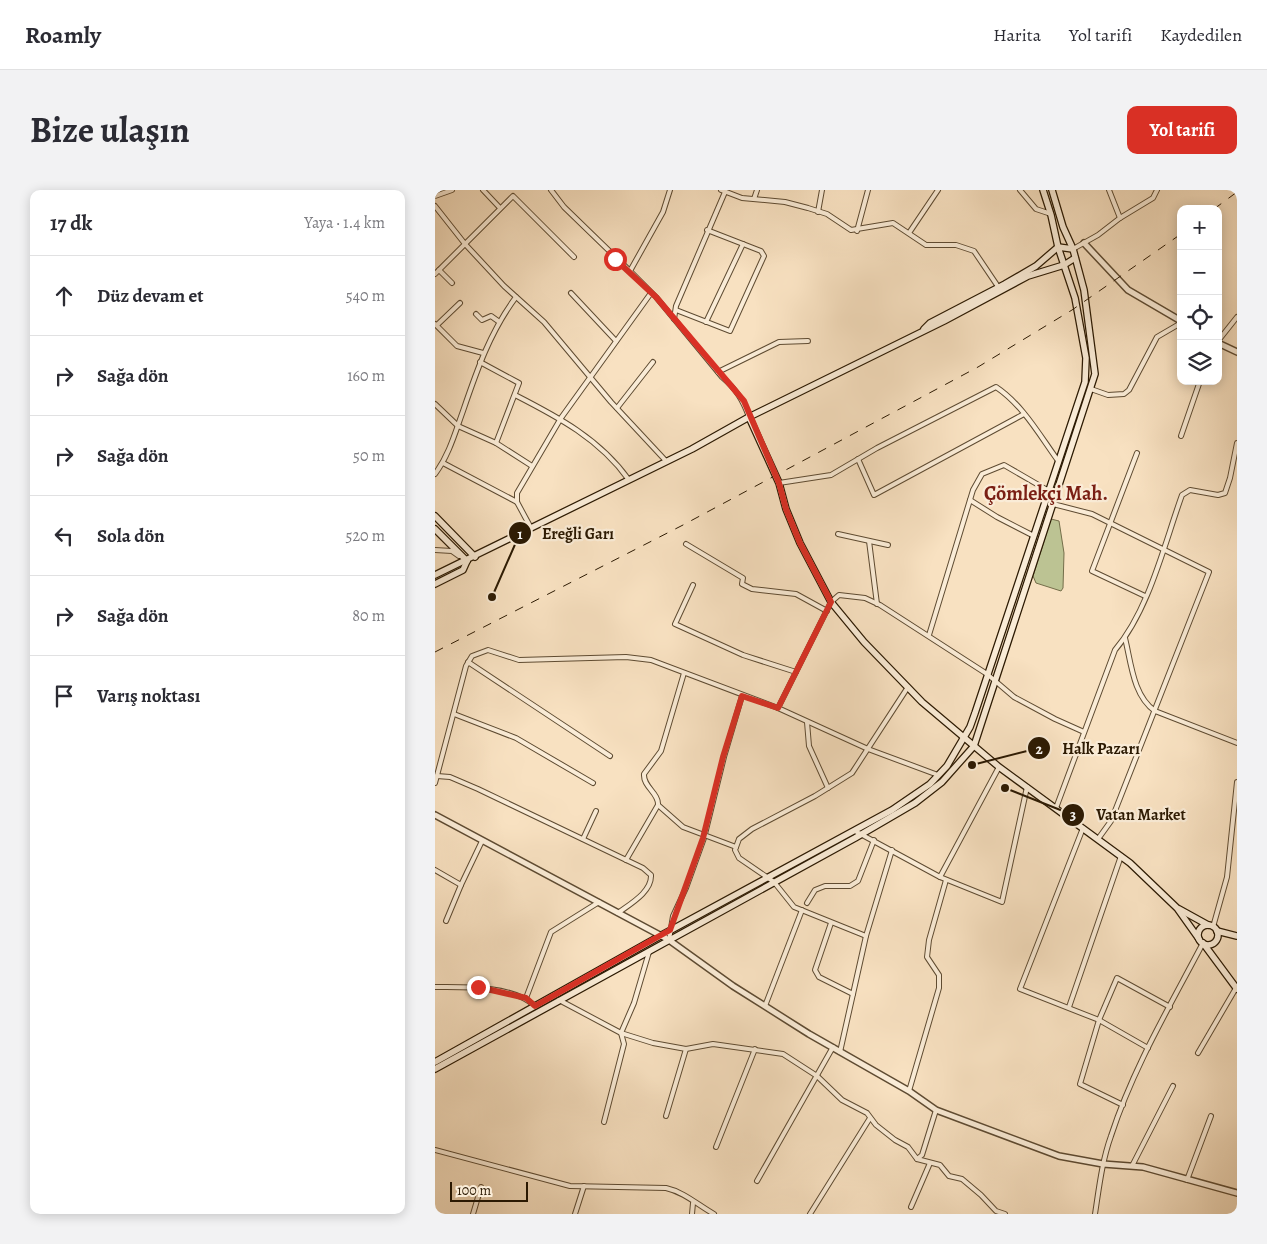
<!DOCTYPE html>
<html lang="tr">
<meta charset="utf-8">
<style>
body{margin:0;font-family:Alegreya,serif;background:#f2f2f3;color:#2b2b33}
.controls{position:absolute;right:15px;top:15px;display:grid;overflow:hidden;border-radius:10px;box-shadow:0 2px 12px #0003}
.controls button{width:45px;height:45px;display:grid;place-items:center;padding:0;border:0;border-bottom:1px solid #e1e1e2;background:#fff;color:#2b2b33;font:25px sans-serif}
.scale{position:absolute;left:15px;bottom:12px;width:78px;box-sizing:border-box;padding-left:5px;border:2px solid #2b1902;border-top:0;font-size:14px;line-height:18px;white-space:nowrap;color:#2b1902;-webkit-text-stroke:4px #faecd7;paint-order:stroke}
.stop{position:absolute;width:15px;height:15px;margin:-11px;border:4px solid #d93025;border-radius:50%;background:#fff}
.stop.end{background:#d93025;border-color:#fff;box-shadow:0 1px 5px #0008}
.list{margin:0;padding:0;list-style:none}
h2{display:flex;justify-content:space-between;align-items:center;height:65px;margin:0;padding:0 20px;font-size:21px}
h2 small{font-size:16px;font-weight:400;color:#7c7c81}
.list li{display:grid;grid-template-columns:32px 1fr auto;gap:15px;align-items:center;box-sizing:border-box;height:80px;padding:0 20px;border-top:1px solid #e1e1e2}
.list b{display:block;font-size:19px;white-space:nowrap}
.list em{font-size:16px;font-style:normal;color:#7c7c81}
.icon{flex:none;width:28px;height:28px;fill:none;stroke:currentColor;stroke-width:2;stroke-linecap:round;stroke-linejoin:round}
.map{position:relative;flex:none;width:802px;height:1024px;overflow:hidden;border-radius:10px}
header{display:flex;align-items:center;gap:30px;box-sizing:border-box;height:70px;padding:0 25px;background:#fff;border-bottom:1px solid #e1e1e2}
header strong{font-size:24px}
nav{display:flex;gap:28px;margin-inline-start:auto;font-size:18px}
.intro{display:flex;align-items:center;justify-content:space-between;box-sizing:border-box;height:120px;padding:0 30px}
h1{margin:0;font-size:35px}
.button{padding:12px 22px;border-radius:10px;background:#d93025;color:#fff;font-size:18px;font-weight:700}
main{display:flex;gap:30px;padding:0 30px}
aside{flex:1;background:#fff;border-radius:10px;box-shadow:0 2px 12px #0003}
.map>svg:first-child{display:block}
.green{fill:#bcc393;stroke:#746e4a}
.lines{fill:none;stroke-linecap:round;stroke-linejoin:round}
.minor-casing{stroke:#5e4b32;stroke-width:6}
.tertiary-casing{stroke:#5e4b32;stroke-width:8}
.secondary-casing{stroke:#2b1902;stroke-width:8}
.minor{stroke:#faecd7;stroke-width:4}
.tertiary{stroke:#faecd7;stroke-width:5}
.secondary{stroke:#faecd7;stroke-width:5.5}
.rail{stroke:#2b1902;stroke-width:1;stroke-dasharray:9 9;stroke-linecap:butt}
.route{stroke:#d93025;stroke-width:6}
.labels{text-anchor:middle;stroke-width:4.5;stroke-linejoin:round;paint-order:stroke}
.district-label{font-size:20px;font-weight:bold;fill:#7a1f14;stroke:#faecd7}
.leader{fill:none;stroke:#2b1902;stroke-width:2}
.callout-dot{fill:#2b1902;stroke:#faecd7;stroke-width:2}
.mark-label{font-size:15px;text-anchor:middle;font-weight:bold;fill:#fff}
.callout-label{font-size:16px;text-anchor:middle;font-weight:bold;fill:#2b1902;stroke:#faecd7;stroke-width:4.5;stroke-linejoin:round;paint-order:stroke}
</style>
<header>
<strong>Roamly</strong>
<nav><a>Harita</a><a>Yol tarifi</a><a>Kaydedilen</a></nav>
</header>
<div class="intro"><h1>Bize ulaşın</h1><a class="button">Yol tarifi</a></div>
<main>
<aside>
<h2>17 dk<small>Yaya · 1.4 km</small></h2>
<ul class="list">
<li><svg class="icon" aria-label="ahead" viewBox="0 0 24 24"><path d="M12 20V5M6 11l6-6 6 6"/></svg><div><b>Düz devam et</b></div><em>540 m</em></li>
<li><svg class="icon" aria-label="right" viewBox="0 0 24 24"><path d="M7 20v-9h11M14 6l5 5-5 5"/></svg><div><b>Sağa dön</b></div><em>160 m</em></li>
<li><svg class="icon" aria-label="right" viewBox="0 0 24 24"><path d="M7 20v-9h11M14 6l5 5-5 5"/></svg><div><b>Sağa dön</b></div><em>50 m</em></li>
<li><svg class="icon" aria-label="left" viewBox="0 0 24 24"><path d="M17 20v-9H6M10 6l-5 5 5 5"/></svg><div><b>Sola dön</b></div><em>520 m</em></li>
<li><svg class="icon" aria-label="right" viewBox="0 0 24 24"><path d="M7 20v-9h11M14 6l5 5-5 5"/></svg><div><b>Sağa dön</b></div><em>80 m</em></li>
<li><svg class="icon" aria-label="arrive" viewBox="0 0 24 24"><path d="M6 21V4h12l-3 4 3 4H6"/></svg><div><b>Varış noktası</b></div></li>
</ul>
</aside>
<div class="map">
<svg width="802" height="1024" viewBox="0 0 802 1024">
<rect width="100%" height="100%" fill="#f8e1c1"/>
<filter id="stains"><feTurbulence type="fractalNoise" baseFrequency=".004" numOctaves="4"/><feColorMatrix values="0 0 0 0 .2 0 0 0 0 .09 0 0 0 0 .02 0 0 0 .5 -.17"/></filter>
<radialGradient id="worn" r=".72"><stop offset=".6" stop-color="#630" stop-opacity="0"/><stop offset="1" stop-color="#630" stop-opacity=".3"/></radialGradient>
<polygon class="green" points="616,329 624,331 629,363 628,398 626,401 601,393 598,386"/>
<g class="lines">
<defs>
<g id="minor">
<polyline points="48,0 65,18"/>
<polyline points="116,0 129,17 195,81"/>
<path d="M 235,0 L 228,22 L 195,81 L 221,107 L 287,187 C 301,199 308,210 314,227"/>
<polyline points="286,0 307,8 350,12 373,18 392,24 416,40 458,33 491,55 521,55 539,61 564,98"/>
<polyline points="585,0 601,19 616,24"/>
<polyline points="674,0 685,28"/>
<polyline points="0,6 17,0"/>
<polyline points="319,9 322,0"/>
<polyline points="0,16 30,54 69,96 109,132 176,212 231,271"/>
<polyline points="383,22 387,0"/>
<polyline points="422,41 433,0"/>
<polyline points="474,43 503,0"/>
<polyline points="638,59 663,45 685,28 718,8 722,0"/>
<polyline points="4,80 17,93"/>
<polyline points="0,84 78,6 139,67"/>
<polyline points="136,103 181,151"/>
<polyline points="241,120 295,141 329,66 326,61 272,40"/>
<polyline points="41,124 47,130 56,126 63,131"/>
<polyline points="239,129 241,116 290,2"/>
<polyline points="271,132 308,54"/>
<polyline points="0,134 22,156 48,163"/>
<polyline points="2,135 25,113"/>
<polyline points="783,151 802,127"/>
<polyline points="45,172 84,193 61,253"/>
<polyline points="283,182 344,152 373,151"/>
<polyline points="656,199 673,205 689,204 694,200 722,147 746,133"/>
<path d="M 80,205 C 123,227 165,249 194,290"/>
<polyline points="0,214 23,236 61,253 97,276"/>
<polyline points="182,218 218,172"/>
<polyline points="746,246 765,191"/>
<polyline points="702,263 657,381 710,406"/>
<polyline points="423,269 439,305 589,224"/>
<polyline points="8,273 82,312"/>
<path d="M 0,284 C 14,265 20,243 28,221 C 42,180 55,142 81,107"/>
<path d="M 344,293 L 396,285 L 442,258 L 561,197 C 588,215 605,246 624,272"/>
<polyline points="535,310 562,327 599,346"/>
<polyline points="618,314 657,324 774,382 676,631 663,649"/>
<polyline points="96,338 82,312 82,303 126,228 216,103"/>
<polyline points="403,344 453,355"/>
<polyline points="434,351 442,414"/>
<polyline points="251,354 308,388 307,394 317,399 361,404 392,421"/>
<polyline points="0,360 17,361 24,366"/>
<polyline points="258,395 240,434 308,465 361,482"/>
<polyline points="494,445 538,300 547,284 569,275 614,301"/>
<path d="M 690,448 C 696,472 698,506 720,521 L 802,553"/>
<polyline points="33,472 175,566"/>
<polyline points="343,518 396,412 404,405 430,408 445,415 552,484 579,507 620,529 649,542"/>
<polyline points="19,524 81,548 158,593"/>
<polyline points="372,532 374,556 393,598"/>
<path d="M 2,586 L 15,587 L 43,599 L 208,678 L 216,685 C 217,702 195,714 183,723"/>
<polyline points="0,593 31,476 37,466 53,460 84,470 191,467 216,470 343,518 433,559 503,585"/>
<polyline points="223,615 248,637 301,657"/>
<path d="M 621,618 L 680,460 C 714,420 729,355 747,305 L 755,300 L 783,305 L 790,303 L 795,288 L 802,253"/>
<polyline points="648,638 585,799 664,830 713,858"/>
<polyline points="420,641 505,687 567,712 592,597"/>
<polyline points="148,649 161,621"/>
<path d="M 191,670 L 223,615 C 224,603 208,597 209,584 L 226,561 L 249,483"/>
<polyline points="0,680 26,695 47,651"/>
<polyline points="505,687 564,577"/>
<polyline points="372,713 380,700 390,696 415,696 423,691 439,650"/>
<polyline points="11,731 26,695"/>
<polyline points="396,733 380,780 384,787 418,804"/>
<polyline points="778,737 792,687 802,592"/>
<polyline points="431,746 359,717 339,692 304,668 300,660 304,649 317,639 380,606 417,583 473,497"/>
<polyline points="234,750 238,726 251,698 269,648 289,567 307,506"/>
<path d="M 0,797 C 29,797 77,795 100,816"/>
<polyline points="91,808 116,742 164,712"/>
<polyline points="124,810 186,843 218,853 251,859 278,854 348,864 382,886 407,910 432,923 441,935 460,950 473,957 482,969 505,975 514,986 527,989 546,1005 561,1021 570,1024"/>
<polyline points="330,816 367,720"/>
<polyline points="634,817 686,666"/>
<polyline points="405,862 431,746 457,660"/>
<polyline points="763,863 801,798"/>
<polyline points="474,901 504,798 504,785 492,767 494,750 511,690"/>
<polyline points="688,915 645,894 664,830 682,788 735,817"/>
<polyline points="231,926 251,859"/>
<polyline points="169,932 189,854 186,843 199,813 214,762"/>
<polyline points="281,957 320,859"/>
<path d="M 0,960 L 135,996 L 231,998 C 249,1002 263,1015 279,1024"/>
<polyline points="482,969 487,965 501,920"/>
<polyline points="697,976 738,896"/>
<polyline points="752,990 776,926"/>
<polyline points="322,991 398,857"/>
<polyline points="476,1017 495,973"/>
<polyline points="38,1024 46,997"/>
<polyline points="140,1024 149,996"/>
<polyline points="257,1024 258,1013"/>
<polyline points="375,1024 435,928"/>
<path d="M 660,1024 C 664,998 667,971 676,946 C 698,878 735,816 768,753"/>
</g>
<g id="tertiary">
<polyline points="649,53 693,100 746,131"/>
<polyline points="783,153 802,162"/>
<polyline points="0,625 234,750 298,796 374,844 474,901 501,920 624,966 668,974 708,977 802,1003"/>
</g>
<g id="secondary">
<polyline points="489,139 495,133 570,94 601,76 623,57 638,59"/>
<polyline points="314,227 344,293 351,319 365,353 396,412 429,452 487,512 564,577 695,673 742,718 764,749"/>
<polyline points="0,326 40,367"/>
<polyline points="0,339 32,371"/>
<polyline points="0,385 257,259 314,227 509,131 593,86 629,75 640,68"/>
<polyline points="0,394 28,380 32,371"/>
<polyline points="744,719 773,735"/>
<circle cx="773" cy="745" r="10"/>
<polyline points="782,741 802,746"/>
<polyline points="768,753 802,799"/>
<polyline points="0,872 225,746 457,620 495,594 512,576 535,537 540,523 650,192 651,168 640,108 623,57 616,25 608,0"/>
<polyline points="0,879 420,648 480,613 507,592 539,556 660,184 649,100 638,59 628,37 617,0"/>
</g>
</defs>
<use href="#minor" class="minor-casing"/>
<use href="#tertiary" class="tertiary-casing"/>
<use href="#secondary" class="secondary-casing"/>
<use href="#minor" class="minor"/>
<use href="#tertiary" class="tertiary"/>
<use href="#secondary" class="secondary"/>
<g class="rail">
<polyline points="779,19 802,2"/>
<polyline points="0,462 248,335 543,177 637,120 746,44"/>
</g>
</g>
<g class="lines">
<polyline class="route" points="43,797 91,808 100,816 235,740 268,648 288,567 307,506 343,518 396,412 365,353 351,319 344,293 309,211 221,107 180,69"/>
</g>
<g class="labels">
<g class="district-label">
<text x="611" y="310">Çömlekçi Mah.</text>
</g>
</g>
<path class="leader" d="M57 407L85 343M537 575L604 558M570 598L638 625"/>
<g class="callout-dot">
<circle cx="57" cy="407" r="5"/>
<circle cx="537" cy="575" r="5"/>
<circle cx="570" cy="598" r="5"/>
<circle cx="85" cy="343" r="12"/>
<circle cx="604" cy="558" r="12"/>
<circle cx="638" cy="625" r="12"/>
</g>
<g class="mark-label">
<text x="85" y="349">1</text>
<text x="604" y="564">2</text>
<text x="638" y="630">3</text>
</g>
<g class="callout-label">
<text x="143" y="349">Ereğli Garı</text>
<text x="666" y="564">Halk Pazarı</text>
<text x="706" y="630">Vatan Market</text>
</g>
<rect width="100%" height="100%" filter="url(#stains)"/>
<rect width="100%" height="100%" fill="url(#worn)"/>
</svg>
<div class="controls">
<button>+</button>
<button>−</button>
<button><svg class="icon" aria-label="locate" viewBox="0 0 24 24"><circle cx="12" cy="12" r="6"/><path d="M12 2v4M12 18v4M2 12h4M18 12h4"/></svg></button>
<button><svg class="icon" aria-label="layers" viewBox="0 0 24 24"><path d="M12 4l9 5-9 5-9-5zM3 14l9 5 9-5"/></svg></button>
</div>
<div class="scale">100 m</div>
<div class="stop" style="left:180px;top:69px"></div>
<div class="stop end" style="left:43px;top:797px"></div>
</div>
</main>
